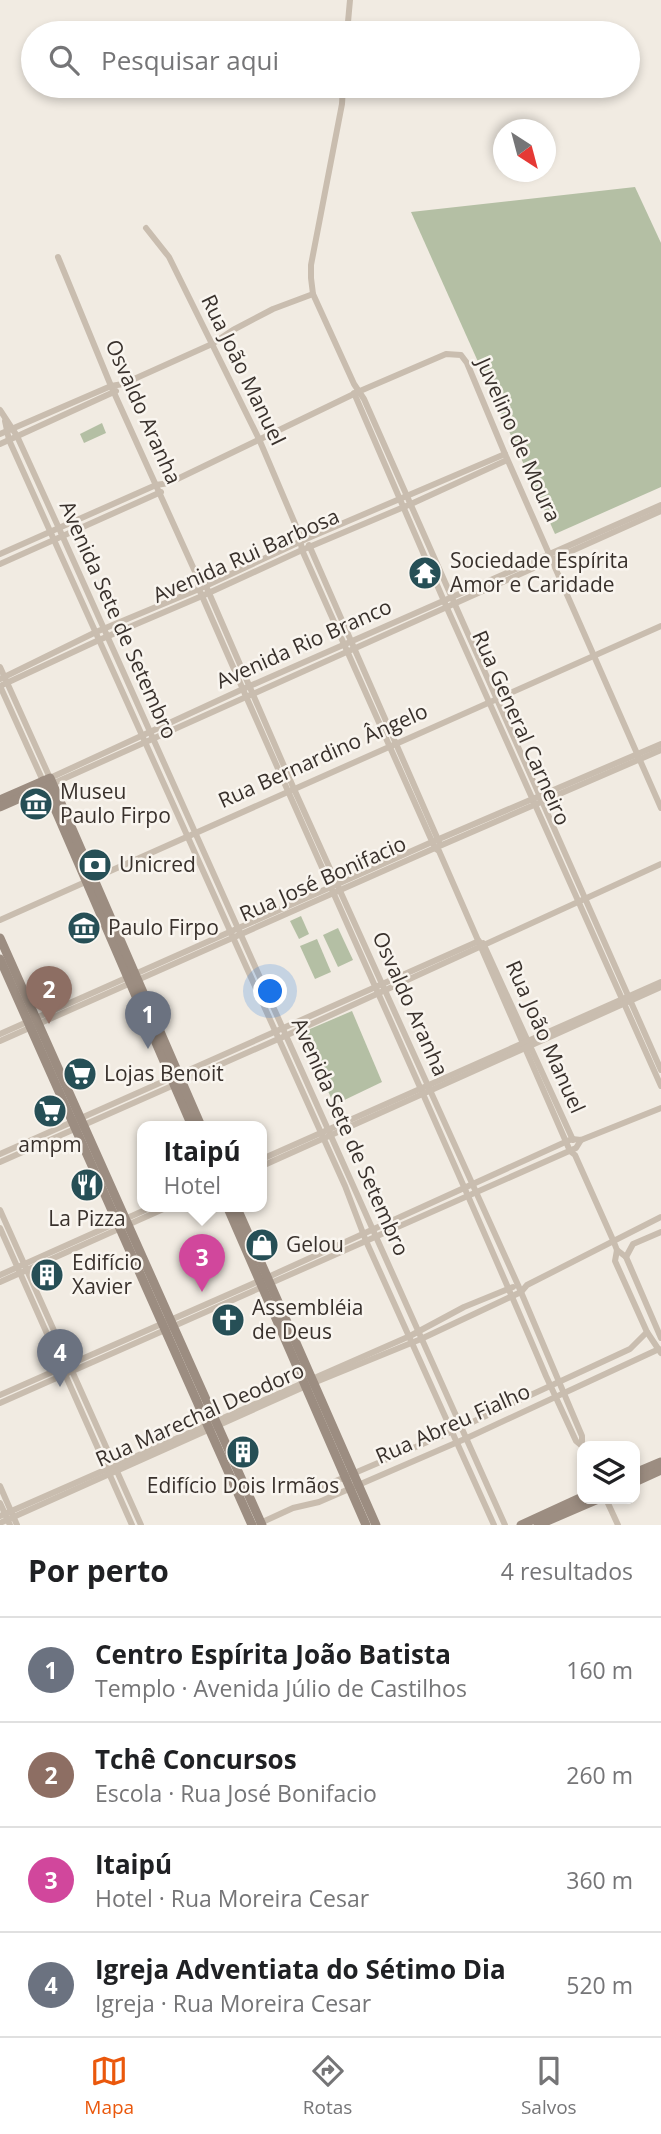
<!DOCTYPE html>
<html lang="pt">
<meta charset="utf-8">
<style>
body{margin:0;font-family:"Open Sans",sans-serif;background:#f2f2f2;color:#202124}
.controls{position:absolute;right:21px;bottom:21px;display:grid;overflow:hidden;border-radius:14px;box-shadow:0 4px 10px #0003}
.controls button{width:63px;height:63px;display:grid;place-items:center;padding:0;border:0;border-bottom:2px solid #e0e0e0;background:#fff;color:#202124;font:35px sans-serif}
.compass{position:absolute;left:493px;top:119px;width:63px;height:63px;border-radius:50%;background:#fff;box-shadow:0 4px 10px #0003;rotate:144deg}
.you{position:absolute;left:271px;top:992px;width:24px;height:24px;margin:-18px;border:5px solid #fff;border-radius:50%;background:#1a73e8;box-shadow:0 0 0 10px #1a73e833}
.badge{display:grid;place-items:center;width:46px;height:46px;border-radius:50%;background:#ea580c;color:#fff;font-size:23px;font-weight:700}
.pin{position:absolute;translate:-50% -58px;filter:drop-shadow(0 2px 4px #0008)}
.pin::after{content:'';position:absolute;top:37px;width:24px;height:21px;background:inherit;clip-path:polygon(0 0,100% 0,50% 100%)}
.popup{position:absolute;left:137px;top:1121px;width:130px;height:91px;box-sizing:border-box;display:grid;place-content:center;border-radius:14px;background:#fff;filter:drop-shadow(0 2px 5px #0005);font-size:23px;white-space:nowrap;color:#757577}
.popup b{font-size:26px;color:#202124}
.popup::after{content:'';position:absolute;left:50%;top:100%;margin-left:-14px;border:14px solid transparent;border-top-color:#fff}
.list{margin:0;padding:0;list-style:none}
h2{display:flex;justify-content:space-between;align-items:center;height:91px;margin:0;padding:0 28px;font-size:30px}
h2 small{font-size:23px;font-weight:400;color:#757577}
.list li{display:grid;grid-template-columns:46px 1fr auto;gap:21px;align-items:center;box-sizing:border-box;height:105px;padding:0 28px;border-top:2px solid #e0e0e0}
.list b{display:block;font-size:26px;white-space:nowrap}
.list p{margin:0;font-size:23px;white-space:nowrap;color:#757577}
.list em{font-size:23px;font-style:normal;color:#757577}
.icon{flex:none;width:38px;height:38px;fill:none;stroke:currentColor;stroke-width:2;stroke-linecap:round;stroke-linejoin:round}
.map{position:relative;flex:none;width:661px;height:1525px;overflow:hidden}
.search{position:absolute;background:#fff;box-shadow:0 4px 10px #0003;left:21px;right:21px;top:21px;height:77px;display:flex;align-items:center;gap:18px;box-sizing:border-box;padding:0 24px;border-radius:38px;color:#757577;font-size:26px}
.sheet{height:511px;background:#fff}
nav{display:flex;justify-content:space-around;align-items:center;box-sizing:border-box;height:98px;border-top:2px solid #e0e0e0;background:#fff;font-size:19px;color:#757577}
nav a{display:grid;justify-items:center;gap:4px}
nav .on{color:#ea580c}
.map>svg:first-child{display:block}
.green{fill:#b4bfa4}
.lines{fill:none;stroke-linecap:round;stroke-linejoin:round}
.street{stroke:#c9bdaf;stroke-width:6}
.secondary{stroke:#9c8d81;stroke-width:9}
.labels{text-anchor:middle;stroke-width:5;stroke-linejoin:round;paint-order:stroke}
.street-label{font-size:21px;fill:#39312c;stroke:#f9f5ef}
.poi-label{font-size:21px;fill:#39312c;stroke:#f9f5ef;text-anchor:start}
</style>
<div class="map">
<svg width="661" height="1525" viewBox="0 0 661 1525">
<rect width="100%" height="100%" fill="#f1ebe2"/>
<g class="green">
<polygon points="635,187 661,243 661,487 555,534 411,212"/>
<polygon points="102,423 106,433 84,443 80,434"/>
<polygon points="301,916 309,934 299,939 290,921"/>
<polygon points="338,928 353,960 338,967 323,935"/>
<polygon points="317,939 331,972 315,979 300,946"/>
<polygon points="352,1011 382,1082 334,1105 303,1032"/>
</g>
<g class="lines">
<g class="street">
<polyline points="347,33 350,0"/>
<polyline points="343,86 342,104 311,265 311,278 313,294 354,384 364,399 661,1070"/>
<polyline points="146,228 169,257 259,439 299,533 302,550 435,848 439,851 570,1151 575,1155 613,1240 617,1250 615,1261 647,1332 661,1353"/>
<path d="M 58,257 L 111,386 L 197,576 L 199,589 C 313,852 434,1112 546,1376 L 576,1441 L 582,1446"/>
<polyline points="354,393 447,608 661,1086"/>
<polyline points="0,410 17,436 62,535 505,1525"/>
<polyline points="5,421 9,440 345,1186 366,1241 494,1525"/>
<polyline points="0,434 111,386 123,384 212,344 233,330 273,309 313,294"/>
<polyline points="0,444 116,391"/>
<polyline points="309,545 439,842"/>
<polyline points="0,554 156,485 169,483 360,391 446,354 461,355 467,363 505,454 661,808"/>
<polyline points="0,564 161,492"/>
<polyline points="198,580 206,586 209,593 294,789 518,1285 582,1436 582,1445"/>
<polyline points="0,667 50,778 243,689 661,505"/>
<polyline points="0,679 96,632 199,589 306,539 505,454"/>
<polyline points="0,686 99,640 202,596 302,550 411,504 507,460"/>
<polyline points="0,686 43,781"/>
<polyline points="52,784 661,511"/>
<polyline points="0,920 661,626"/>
<polyline points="483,943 573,1140"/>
<polyline points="0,1034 432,842 661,744"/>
<polyline points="0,1041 435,848 661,750"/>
<polyline points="0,1154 479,941"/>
<polyline points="262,1159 661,982"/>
<polyline points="0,1162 285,1036 661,864"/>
<polyline points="262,1166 661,987"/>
<polyline points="0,1210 141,1525"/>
<polyline points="0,1228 132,1525"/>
<polyline points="617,1250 626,1257 661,1338"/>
<polyline points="626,1257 633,1244 661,1232"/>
<polyline points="0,1275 154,1206"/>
<polyline points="0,1282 170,1206"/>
<polyline points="0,1395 266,1278 572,1139 581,1140 661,1108"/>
<polyline points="0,1403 576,1148 581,1140"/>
<polyline points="0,1486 17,1525"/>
<polyline points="317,1489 453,1431 630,1349 647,1332"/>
<polyline points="606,1499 618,1525"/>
<polyline points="0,1503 10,1525"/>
<polyline points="0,1516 410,1336 464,1307 513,1287"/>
<polyline points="0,1523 306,1386 421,1339 521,1292 527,1285 661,1217"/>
<polyline points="256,1525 293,1508 319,1502 467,1438 659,1349"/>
</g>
<g class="secondary">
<polyline points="43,781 192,1126"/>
<polyline points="0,800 50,778 201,1126"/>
<polyline points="0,807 50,785"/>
<polyline points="0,938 262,1525"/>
<polyline points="0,959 252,1525"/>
<polyline points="227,1206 366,1525"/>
<polyline points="236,1206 376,1525"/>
<polyline points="635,1473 661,1462"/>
<polyline points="635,1482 661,1470"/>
<polyline points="521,1525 582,1497"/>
<polyline points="538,1525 598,1499"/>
</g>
</g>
<defs>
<symbol id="temple-disc" viewBox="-11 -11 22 22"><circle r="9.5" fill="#264f56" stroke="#f9f5ef"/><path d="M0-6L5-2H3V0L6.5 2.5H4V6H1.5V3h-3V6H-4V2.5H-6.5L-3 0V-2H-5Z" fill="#fff"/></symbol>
<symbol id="museum-disc" viewBox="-11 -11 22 22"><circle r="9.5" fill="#264f56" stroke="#f9f5ef"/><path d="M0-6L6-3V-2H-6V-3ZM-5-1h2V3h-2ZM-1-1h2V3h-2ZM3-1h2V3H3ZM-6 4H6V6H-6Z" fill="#fff"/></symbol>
<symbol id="bank-disc" viewBox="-11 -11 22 22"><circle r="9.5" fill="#264f56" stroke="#f9f5ef"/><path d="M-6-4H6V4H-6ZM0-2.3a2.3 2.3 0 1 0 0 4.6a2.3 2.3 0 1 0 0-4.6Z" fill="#fff"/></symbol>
<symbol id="supermarket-disc" viewBox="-11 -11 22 22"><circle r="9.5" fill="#264f56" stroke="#f9f5ef"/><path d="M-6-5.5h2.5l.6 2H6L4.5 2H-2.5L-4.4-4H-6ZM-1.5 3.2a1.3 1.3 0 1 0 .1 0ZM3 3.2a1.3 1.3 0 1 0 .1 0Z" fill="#fff"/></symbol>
<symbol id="restaurant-disc" viewBox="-11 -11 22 22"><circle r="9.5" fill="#264f56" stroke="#f9f5ef"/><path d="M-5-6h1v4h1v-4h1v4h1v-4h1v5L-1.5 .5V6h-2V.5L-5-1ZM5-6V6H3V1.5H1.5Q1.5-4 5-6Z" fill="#fff"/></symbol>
<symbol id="shop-disc" viewBox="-11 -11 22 22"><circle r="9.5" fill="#264f56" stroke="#f9f5ef"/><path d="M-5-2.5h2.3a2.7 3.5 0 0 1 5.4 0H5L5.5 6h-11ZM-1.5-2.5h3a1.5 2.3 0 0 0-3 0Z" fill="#fff"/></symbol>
<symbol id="building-disc" viewBox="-11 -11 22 22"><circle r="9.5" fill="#264f56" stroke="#f9f5ef"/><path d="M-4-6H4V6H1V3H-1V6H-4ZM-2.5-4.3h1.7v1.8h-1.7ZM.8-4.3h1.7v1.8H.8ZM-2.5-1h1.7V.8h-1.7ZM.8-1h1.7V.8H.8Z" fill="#fff"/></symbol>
<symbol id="church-disc" viewBox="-11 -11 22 22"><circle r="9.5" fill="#264f56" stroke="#f9f5ef"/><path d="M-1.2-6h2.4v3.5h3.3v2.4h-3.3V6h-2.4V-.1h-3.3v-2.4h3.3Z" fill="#fff"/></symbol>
</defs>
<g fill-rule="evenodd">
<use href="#temple-disc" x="406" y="554" width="38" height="38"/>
<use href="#museum-disc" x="17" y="785" width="38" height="38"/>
<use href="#bank-disc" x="76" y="846" width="38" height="38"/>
<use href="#museum-disc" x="65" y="909" width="38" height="38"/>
<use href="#supermarket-disc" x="61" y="1055" width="38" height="38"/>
<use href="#supermarket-disc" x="31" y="1092" width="38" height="38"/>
<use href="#restaurant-disc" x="68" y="1166" width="38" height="38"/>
<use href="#shop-disc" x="243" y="1226" width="38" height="38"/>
<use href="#building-disc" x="28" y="1256" width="38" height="38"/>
<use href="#church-disc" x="209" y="1301" width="38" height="38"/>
<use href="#building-disc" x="224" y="1433" width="38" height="38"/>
</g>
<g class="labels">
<g class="street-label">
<text transform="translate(243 370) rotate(64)" y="7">Rua João Manuel</text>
<text transform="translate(143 412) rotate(66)" y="7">Osvaldo Aranha</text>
<text transform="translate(518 440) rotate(66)" y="7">Juvelino de Moura</text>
<text transform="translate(246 556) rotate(-24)" y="7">Avenida Rui Barbosa</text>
<text transform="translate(118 620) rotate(66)" y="7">Avenida Sete de Setembro</text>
<text transform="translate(304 644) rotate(-24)" y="7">Avenida Rio Branco</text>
<text transform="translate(521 728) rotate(66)" y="7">Rua General Carneiro</text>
<text transform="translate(323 756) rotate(-24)" y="7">Rua Bernardino Ângelo</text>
<text transform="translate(323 879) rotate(-24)" y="7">Rua José Bonifacio</text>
<text transform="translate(410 1004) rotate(66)" y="7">Osvaldo Aranha</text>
<text transform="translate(545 1037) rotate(66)" y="7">Rua João Manuel</text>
<text transform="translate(350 1137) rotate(66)" y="7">Avenida Sete de Setembro</text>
<text transform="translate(200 1415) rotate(-24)" y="7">Rua Marechal Deodoro</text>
<text transform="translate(453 1424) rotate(-24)" y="7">Rua Abreu Fialho</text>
</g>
<g class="poi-label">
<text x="450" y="568">Sociedade Espírita<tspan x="450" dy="24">Amor e Caridade</tspan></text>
<text x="60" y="799">Museu<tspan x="60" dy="24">Paulo Firpo</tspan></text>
<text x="119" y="872">Unicred</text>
<text x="108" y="935">Paulo Firpo</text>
<text x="104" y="1081">Lojas Benoit</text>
<text x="50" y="1152" text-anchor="middle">ampm</text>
<text x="87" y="1226" text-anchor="middle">La Pizza</text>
<text x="286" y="1252">Gelou</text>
<text x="72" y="1270">Edifício<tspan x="72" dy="24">Xavier</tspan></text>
<text x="252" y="1315">Assembléia<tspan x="252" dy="24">de Deus</tspan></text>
<text x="243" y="1493" text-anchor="middle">Edifício Dois Irmãos</text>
</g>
</g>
</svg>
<div class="controls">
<button><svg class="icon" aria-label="layers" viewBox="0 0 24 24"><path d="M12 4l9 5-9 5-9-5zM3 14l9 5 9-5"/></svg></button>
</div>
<svg class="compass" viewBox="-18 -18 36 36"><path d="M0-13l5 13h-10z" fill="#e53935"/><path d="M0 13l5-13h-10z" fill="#757577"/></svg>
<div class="you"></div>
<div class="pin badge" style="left:148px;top:1049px;background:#6b7280">1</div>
<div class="pin badge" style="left:49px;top:1024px;background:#8d6e63">2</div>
<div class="pin badge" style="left:202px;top:1292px;background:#d1479c">3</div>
<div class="popup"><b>Itaipú</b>Hotel</div>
<div class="pin badge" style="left:60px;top:1387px;background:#6b7280">4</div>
<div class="search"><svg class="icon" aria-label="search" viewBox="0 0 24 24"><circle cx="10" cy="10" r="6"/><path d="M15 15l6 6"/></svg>Pesquisar aqui</div>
</div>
<section class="sheet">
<h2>Por perto<small>4 resultados</small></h2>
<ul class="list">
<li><span class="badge" style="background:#6b7280">1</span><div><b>Centro Espírita João Batista</b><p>Templo · Avenida Júlio de Castilhos</p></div><em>160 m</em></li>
<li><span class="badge" style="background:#8d6e63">2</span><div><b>Tchê Concursos</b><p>Escola · Rua José Bonifacio</p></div><em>260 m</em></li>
<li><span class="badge" style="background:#d1479c">3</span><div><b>Itaipú</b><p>Hotel · Rua Moreira Cesar</p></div><em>360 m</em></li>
<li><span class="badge" style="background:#6b7280">4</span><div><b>Igreja Adventiata do Sétimo Dia</b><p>Igreja · Rua Moreira Cesar</p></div><em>520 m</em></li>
</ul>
</section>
<nav>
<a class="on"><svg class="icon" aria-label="map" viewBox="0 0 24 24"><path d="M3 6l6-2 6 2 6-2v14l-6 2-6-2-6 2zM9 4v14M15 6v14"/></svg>Mapa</a>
<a><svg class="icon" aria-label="directions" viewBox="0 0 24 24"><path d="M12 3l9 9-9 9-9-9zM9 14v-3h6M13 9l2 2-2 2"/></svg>Rotas</a>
<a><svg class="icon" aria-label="saved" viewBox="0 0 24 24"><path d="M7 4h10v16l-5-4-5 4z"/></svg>Salvos</a>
</nav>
